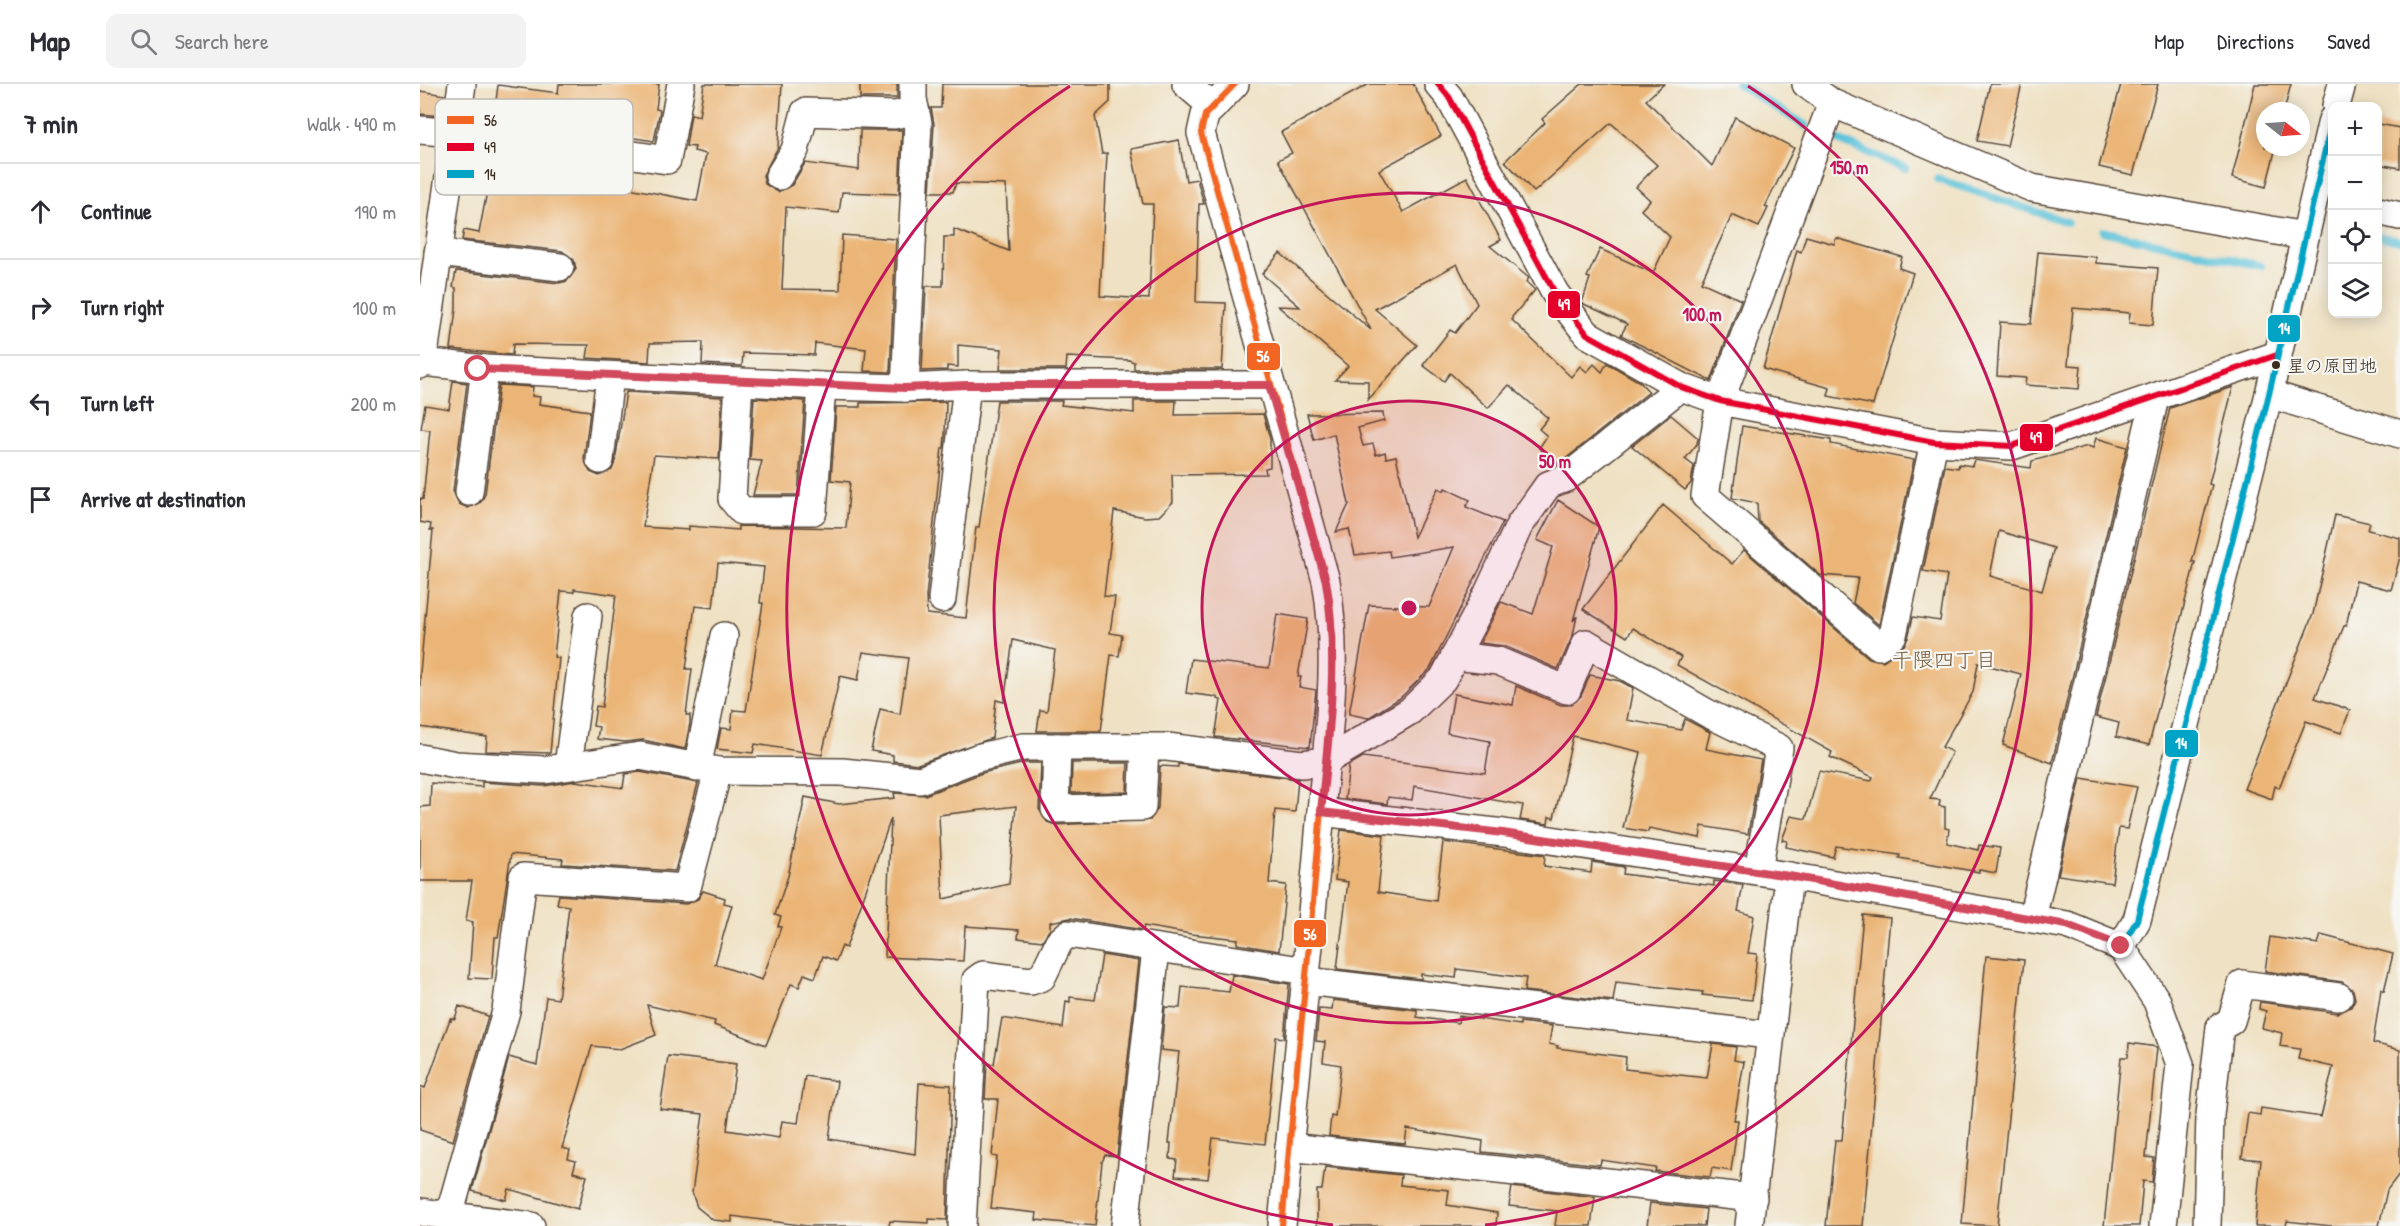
<!DOCTYPE html>
<meta charset="utf-8">
<style>
body{margin:0;font-family:"Patrick Hand","Klee One",sans-serif;background:#f2f2f3;color:#2b2b33}
.controls{position:absolute;right:18px;top:18px;display:grid;overflow:hidden;border-radius:12px;box-shadow:0 3px 15px #0003}
.controls button{width:54px;height:54px;display:grid;place-items:center;padding:0;border:0;border-bottom:2px solid #e1e1e2;background:#fff;color:#2b2b33;font:30px sans-serif}
.compass{position:absolute;left:1836px;top:18px;width:54px;height:54px;border-radius:50%;background:#fff;box-shadow:0 3px 15px #0003;rotate:107deg}
.stop{position:absolute;width:18px;height:18px;margin:-14px;border:4px solid #d1495b;border-radius:50%;background:#fff}
.stop.end{background:#d1495b;border-color:#fff;box-shadow:0 2px 6px #0008}
.list{margin:0;padding:0;list-style:none}
h2{display:flex;justify-content:space-between;align-items:center;height:78px;margin:0;padding:0 24px;font-size:26px}
h2 small{font-size:20px;font-weight:400;color:#7c7c81}
.list li{display:grid;grid-template-columns:39px 1fr auto;gap:18px;align-items:center;box-sizing:border-box;height:96px;padding:0 24px;border-top:2px solid #e1e1e2}
.list b{display:block;font-size:22px;white-space:nowrap}
.list em{font-size:20px;font-style:normal;color:#7c7c81}
.icon{flex:none;width:33px;height:33px;fill:none;stroke:currentColor;stroke-width:2;stroke-linecap:round;stroke-linejoin:round}
.map{position:relative;flex:none;width:1980px;height:1142px;overflow:hidden}
header{display:flex;align-items:center;gap:36px;box-sizing:border-box;height:84px;padding:0 30px;background:#fff;border-bottom:2px solid #e1e1e2}
header strong{font-size:28px}
nav{display:flex;gap:33px;margin-inline-start:auto;font-size:21px}
.search{width:420px;height:54px;background:#f2f2f3;display:flex;align-items:center;gap:15px;box-sizing:border-box;padding:0 21px;border-radius:12px;color:#7c7c81;font-size:22px}
main{display:flex}
aside{flex:1;background:#fff}
.map>svg:first-child{display:block}
.lines{fill:none;stroke-linecap:round;stroke-linejoin:round}
.stream{stroke:#5cc2d9;stroke-width:8}
.building{fill:#ebb577;fill-rule:evenodd}
.minor-casing{stroke:#564537;stroke-width:30}
.minor{stroke:#fff;stroke-width:27}
.bus-1-casing{stroke:#f6f6f2;stroke-width:10}
.bus-2-casing{stroke:#f6f6f2;stroke-width:10}
.bus-3-casing{stroke:#f6f6f2;stroke-width:10}
.bus-1{stroke:#f26522;stroke-width:6}
.bus-2{stroke:#e4002b;stroke-width:6}
.bus-3{stroke:#03a3c5;stroke-width:6}
.route{stroke:#d1495b;stroke-width:8}
.ring{fill:none;stroke:#c2185b;stroke-width:3}
.bus-dot{fill:#3b2a1e;stroke:#f6f6f2;stroke-width:2}
.labels{text-anchor:middle;stroke-width:4.5;stroke-linejoin:round;paint-order:stroke}
.bus-label{font-size:18px;fill:#3b2a1e;stroke:#f6f6f2;text-anchor:start}
.neighbourhood-label{font-size:21px;fill:#795b3d;stroke:#f6f6f2}
.key{fill:#f6f6f2;stroke:#beb9b2;stroke-width:1.5}
.key-label{font-size:16px;fill:#3b2a1e}
.centre{fill:#c2185b;stroke:#f6f6f2;stroke-width:3}
.ring-label{font-size:18px;text-anchor:middle;font-weight:bold;fill:#c2185b;stroke:#f6f6f2;stroke-width:4.5;stroke-linejoin:round;paint-order:stroke}
.line-badge{stroke:#f6f6f2;stroke-width:2}
.badge-label{font-size:16px;text-anchor:middle;font-weight:bold;fill:#fff}
</style>
<header>
<strong>Map</strong>
<div class="search"><svg class="icon" aria-label="search" viewBox="0 0 24 24"><circle cx="10" cy="10" r="6"/><path d="M15 15l6 6"/></svg>Search here</div>
<nav><a>Map</a><a>Directions</a><a>Saved</a></nav>
</header>
<main>
<aside>
<h2>7 min<small>Walk · 490 m</small></h2>
<ul class="list">
<li><svg class="icon" aria-label="ahead" viewBox="0 0 24 24"><path d="M12 20V5M6 11l6-6 6 6"/></svg><div><b>Continue</b></div><em>190 m</em></li>
<li><svg class="icon" aria-label="right" viewBox="0 0 24 24"><path d="M7 20v-9h11M14 6l5 5-5 5"/></svg><div><b>Turn right</b></div><em>100 m</em></li>
<li><svg class="icon" aria-label="left" viewBox="0 0 24 24"><path d="M17 20v-9H6M10 6l-5 5 5 5"/></svg><div><b>Turn left</b></div><em>200 m</em></li>
<li><svg class="icon" aria-label="arrive" viewBox="0 0 24 24"><path d="M6 21V4h12l-3 4 3 4H6"/></svg><div><b>Arrive at destination</b></div></li>
</ul>
</aside>
<div class="map">
<svg width="1980" height="1142" viewBox="0 0 1980 1142">
<rect width="100%" height="100%" fill="#f6f6f2"/>
<filter id="ink" filterUnits="userSpaceOnUse"><feTurbulence type="fractalNoise" baseFrequency=".0167" numOctaves="2"/><feDisplacementMap in="SourceGraphic" scale="12" xChannelSelector="R" yChannelSelector="G"/><feConvolveMatrix kernelMatrix="1 2 1 2 8 2 1 2 1" color-interpolation-filters="sRGB"/></filter>
<filter id="wash" filterUnits="userSpaceOnUse"><feTurbulence type="fractalNoise" baseFrequency=".008" numOctaves="4" result="noise"/><feDisplacementMap in="SourceGraphic" scale="24" xChannelSelector="R" yChannelSelector="G"/><feGaussianBlur stdDeviation="1.35" result="paint"/><feColorMatrix in="noise" values="0 0 0 0 0 0 0 0 0 0 0 0 0 0 0 0 0 1.4 0 .05"/><feComposite in="paint" operator="in"/></filter>
<g filter="url(#wash)">
<rect width="100%" height="100%" fill="#efe1c3"/>
<g class="lines">
<g class="stream">
<polyline points="1318,0 1386,42"/>
<polyline points="1408,52 1485,84"/>
<polyline points="1518,95 1647,138"/>
<polyline points="1682,147 1841,182"/>
<polyline points="1958,152 1980,157"/>
</g>
</g>
<g id="blocks">
<g class="building">
<polygon points="139,0 239,0 236,25 240,26 234,57 74,33 78,1 138,9"/>
<polygon points="284,0 362,0 358,63 343,91 345,100 358,108 372,101 385,79 439,86 440,46 482,46 479,110 422,108 419,129 366,123 362,205 420,206 422,151 476,155 470,288 444,287 446,265 395,259 394,271 323,269 322,282 282,280 283,258 230,259 229,278 167,274 169,261 93,260 92,271 31,265 36,225 36,204 33,203 36,187 139,199 147,197 156,185 154,176 142,167 42,156 44,146 59,149 75,66 190,83 188,98 193,99 193,101 277,117 286,70 274,67 275,63 266,62 271,30 279,32"/>
<rect x="440" y="0" width="37" height="14"/>
<polygon points="522,0 690,0 690,18 675,32 682,70 687,69 680,212 729,215 733,120 723,120 711,65 759,56 766,97 777,95 784,120 779,120 776,218 806,219 802,285 714,285 714,278 709,276 647,273 646,285 580,285 582,265 538,261 538,283 527,282 527,286 502,287 506,202 523,202 524,153 534,153 534,145 589,167 586,101 536,99 533,108 510,108 514,40 511,24 521,24"/>
<polygon points="949,0 993,0 1021,52 959,86 983,128 1047,93 1081,156 1070,162 1109,194 1106,198 1115,206 1092,233 1092,236 1151,293 1160,282 1167,288 1174,280 1182,288 1187,279 1220,298 1229,308 1139,380 1119,364 1127,352 1119,345 1128,334 1089,301 1068,324 1030,289 1024,297 1003,281 1030,246 1035,249 1057,220 1037,180 955,225 997,261 948,316 948,297 915,296 928,282 858,222 880,223 842,190 860,169 951,246 858,76 872,69 861,48"/>
<polygon points="1162,0 1244,0 1226,16 1292,82 1315,33 1374,64 1345,123 1348,124 1339,143 1312,131 1281,198 1321,216 1291,297 1201,251 1207,240 1162,219 1170,194 1167,193 1180,165 1233,189 1250,153 1221,126 1230,116 1216,103 1237,81 1191,39 1114,108 1085,77 1125,39 1122,35"/>
<polygon points="1570,0 1602,0 1587,62 1557,57"/>
<polygon points="1701,0 1738,0 1713,91 1679,83"/>
<polygon points="1835,0 1871,0 1864,27 1845,27 1845,63 1856,63 1846,103 1812,94"/>
<polygon points="0,7 25,11 22,32 0,30"/>
<polygon points="1958,40 1980,44 1980,84 1958,80"/>
<polygon points="1386,152 1414,160 1416,154 1482,173 1479,184 1493,189 1453,321 1408,312 1410,304 1343,285 1377,166 1381,168"/>
<polygon points="1618,168 1676,173 1676,179 1738,184 1733,241 1709,239 1710,229 1653,224 1648,281 1661,282 1659,305 1605,301 1606,294 1577,292 1580,238 1611,240"/>
<polygon points="33,297 47,299 33,407 39,420 48,424 61,418 65,410 79,301 113,303 112,312 120,313 119,320 170,327 164,375 170,388 179,392 192,386 195,378 206,308 302,313 299,375 234,371 223,443 269,446 269,442 318,446 318,442 426,444 430,398 411,396 416,323 440,323 440,319 526,318 525,351 524,364 522,364 506,513 507,530 546,534 556,443 559,443 577,317 642,317 641,321 714,329 714,317 756,317 755,331 843,330 850,355 850,383 845,384 846,390 752,391 753,418 739,432 725,433 694,427 684,512 695,513 690,549 702,551 699,572 691,571 681,647 617,647 620,626 627,627 635,566 593,556 584,618 576,616 572,654 498,680 473,677 473,671 451,667 460,625 480,630 488,574 443,568 438,596 420,592 402,671 335,660 333,669 297,665 301,644 311,645 313,626 326,627 343,519 340,519 344,483 298,479 293,524 275,522 266,585 272,585 266,631 270,631 270,639 265,665 223,656 205,658 177,655 179,643 173,642 176,622 182,623 196,511 154,505 154,508 141,507 134,573 139,574 130,669 66,667 67,653 0,643 0,589 13,446 10,446 11,440 0,438 0,414 3,415 10,346 1,345 5,321 29,325"/>
<polygon points="1813,303 1789,400 1792,401 1772,478 1775,478 1729,661 1696,653 1699,639 1676,633 1750,324"/>
<polygon points="334,314 385,317 378,411 333,411 342,377 330,376"/>
<polygon points="963,329 964,337 938,344 943,362 953,360 956,371 965,368 966,374 976,372 994,453 1018,404 1024,407 1025,404 1050,416 1046,423 1083,438 1010,585 980,614 948,634 929,630 949,521 1009,523 1034,463 970,473 969,467 935,471 929,445 916,448 929,420 914,350 894,356 887,330"/>
<polygon points="1251,331 1278,354 1277,360 1265,375 1274,382 1271,399 1265,406 1212,362"/>
<polygon points="1322,342 1411,356 1411,360 1494,376 1459,541 1433,519 1438,494 1400,491 1338,437 1337,419 1312,414"/>
<path d="M 1676,354 L 1707,363 L 1632,679 L 1583,661 L 1601,590 L 1558,579 L 1553,608 L 1522,663 L 1532,668 L 1510,715 L 1520,716 L 1519,722 L 1525,723 L 1525,744 L 1529,745 L 1527,759 L 1558,766 L 1559,761 L 1580,764 L 1576,789 L 1559,786 L 1559,788 L 1479,774 L 1480,771 L 1416,762 L 1413,773 L 1366,763 L 1367,757 L 1362,756 L 1371,732 L 1386,735 L 1399,687 L 1451,697 L 1453,693 L 1410,673 L 1412,668 L 1257,581 L 1261,573 L 1213,544 L 1207,553 L 1163,525 L 1243,421 L 1312,480 L 1324,466 L 1449,574 L 1463,577 L 1483,563 L 1488,554 L 1493,533 L 1520,537 L 1527,491 L 1503,487 L 1525,382 L 1538,384 L 1539,380 L 1552,382 L 1554,376 L 1611,384 L 1612,377 L 1668,362 L 1673,364 ZM 1579,447 L 1634,464 L 1622,507 L 1570,492 Z"/>
<polygon points="1138,416 1179,443 1153,537 1157,532 1153,551 1138,585 1084,562 1060,559 1081,518 1113,530 1133,463 1117,456"/>
<polygon points="1915,431 1950,439 1948,446 1980,454 1980,473 1971,506 1936,497 1926,542 1924,542 1895,614 1930,626 1921,649 1886,637 1859,704 1855,702 1852,715 1824,705 1893,530"/>
<polygon points="857,530 888,535 878,593 881,593 879,603 896,606 890,663 795,653 801,616 797,615 797,613 766,609 771,575 849,584"/>
<polygon points="1170,591 1200,597 1213,604 1207,636 1261,646 1265,635 1290,648 1286,665 1341,676 1328,750 1282,742 1280,754 1229,744 1228,748 1203,744 1221,668 1153,652 1134,734 1129,733 1128,740 1100,736 1103,721 994,702 992,716 968,713 967,720 925,715 929,681 943,673 1065,689 1070,657 1027,649 1034,610 1093,621 1096,602 1141,621 1150,621 1161,612"/>
<path d="M 605,679 L 621,679 L 619,725 L 627,738 L 635,741 L 730,736 L 738,724 L 740,682 L 758,683 L 758,680 L 878,695 L 875,728 L 855,726 L 849,799 L 866,801 L 859,867 L 817,860 L 818,855 L 771,850 L 724,842 L 723,846 L 650,834 L 630,838 L 630,845 L 622,857 L 598,854 L 599,846 L 545,842 L 543,877 L 465,873 L 471,734 L 426,864 L 422,862 L 416,877 L 403,872 L 395,894 L 384,890 L 379,903 L 371,900 L 346,961 L 294,941 L 295,937 L 227,921 L 236,951 L 200,965 L 172,962 L 142,1064 L 150,1066 L 148,1075 L 156,1077 L 153,1088 L 167,1092 L 158,1125 L 89,1105 L 86,1116 L 52,1107 L 89,973 L 117,981 L 126,913 L 138,915 L 149,822 L 137,820 L 139,811 L 266,820 L 278,815 L 283,807 L 305,814 L 304,819 L 312,821 L 295,880 L 342,896 L 361,843 L 358,842 L 361,833 L 355,831 L 368,792 L 385,713 L 419,720 L 475,714 L 474,709 L 505,711 L 562,689 ZM 596,722 L 589,800 L 523,815 L 519,731 Z"/>
<polygon points="652,679 708,679 707,708 651,709"/>
<polygon points="220,688 278,699 255,787 142,780 143,775 91,770 78,853 75,853 72,895 49,894 53,838 46,837 52,797 0,797 0,723 10,722 11,699 62,703 62,698 124,702 155,697 203,704 205,690"/>
<polygon points="1661,694 1717,703 1707,745 1699,744 1692,799 1638,791"/>
<polygon points="921,746 964,751 958,808 1016,817 1023,758 1125,771 1124,782 1171,789 1172,778 1204,783 1203,790 1294,802 1294,797 1323,801 1318,827 1334,832 1328,869 1337,870 1332,916 1282,911 1283,908 1196,898 1193,917 1104,907 1106,894 1037,885 1036,894 1001,890 1001,895 917,885 928,798 915,796"/>
<polygon points="1443,831 1470,834 1443,1142 1406,1142 1415,1056 1422,1056"/>
<polygon points="1901,851 1973,870 1964,907 1961,905 1953,959 1980,966 1980,1089 1967,1106 1959,1142 1911,1142 1867,1137 1866,1142 1835,1142 1841,1076 1822,1074 1828,1029 1840,1031 1841,1024 1901,1033 1913,983 1878,975 1880,965 1860,962 1862,949 1842,944 1846,927 1839,925 1840,918 1917,929 1931,923 1935,915 1933,906 1922,898 1845,887 1850,853 1898,860"/>
<polygon points="682,871 719,877 697,1072 685,1071 682,1078 675,1142 616,1136 617,1129 571,1124 577,1073 572,1072 578,1015 565,1015 567,980 574,980 582,934 643,944 646,917 650,918 650,913 675,916"/>
<polygon points="1566,872 1604,876 1577,1142 1542,1140"/>
<polygon points="812,891 869,900 864,954 856,953 845,1060 793,1054 788,1095 755,1092 757,1076 750,1075 751,1059 749,1059 759,968 741,966 745,923 760,924 762,903 809,908"/>
<polygon points="913,916 997,926 997,933 1038,939 1039,932 1100,941 1100,938 1132,942 1129,960 1138,962 1137,964 1206,973 1205,985 1287,994 1293,960 1316,963 1314,976 1324,978 1314,1036 1318,1036 1311,1087 1292,1084 1290,1093 1235,1087 1236,1084 1181,1076 1180,1081 1062,1068 1063,1057 987,1045 985,1060 909,1052 911,1032 915,1033 921,981 903,978 905,958 896,957 899,925 912,926"/>
<polygon points="39,922 68,932 33,1057 0,1046 0,1002 5,1004 30,935 31,938 31,934 35,935"/>
<polygon points="1709,959 1737,963 1726,1073 1734,1074 1732,1098 1723,1097 1719,1142 1684,1142 1701,973 1708,973"/>
<polygon points="248,972 316,980 307,1046 359,1054 362,1037 378,1039 385,992 417,997 409,1055 495,1070 499,999 531,1001 527,1136 509,1135 509,1139 470,1137 469,1142 387,1142 312,1132 312,1138 293,1136 277,1123 272,1109 283,1030 240,1025"/>
<polygon points="905,1083 981,1091 980,1101 1029,1106 1027,1121 1077,1129 1076,1142 897,1142 897,1106 902,1106"/>
<polygon points="1092,1103 1175,1113 1171,1142 1135,1142 1137,1127 1089,1122"/>
<polygon points="1230,1119 1286,1125 1284,1142 1227,1142"/>
</g>
</g>
</g>
<g filter="url(#ink)">
<use href="#blocks" fill-opacity="0" stroke="#564537" stroke-width="1.5"/>
<g class="lines">
<defs>
<g id="minor">
<polyline points="766,0 793,23"/>
<path d="M 815,0 L 785,31 L 781,49 L 906,497 C 920,576 907,659 900,738 C 889,873 874,1007 862,1142"/>
<polyline points="1018,0 1029,13 1135,209 1167,250 1261,303 1300,317 1514,358 1592,362 1857,271"/>
<polyline points="1386,0 1412,19 1612,104 1885,152"/>
<polyline points="1412,19 1300,317 1285,412 1459,562 1473,551 1514,358"/>
<polyline points="1916,22 1922,0"/>
<polyline points="36,44 247,76 261,0"/>
<polyline points="0,46 35,49"/>
<polyline points="359,92 375,66 385,28 475,31 495,26"/>
<polyline points="1958,127 1980,132"/>
<polyline points="18,169 140,183"/>
<polyline points="3,278 65,285 402,302 485,304 547,301 849,301"/>
<polyline points="0,281 3,278 42,0"/>
<polyline points="319,298 312,415 322,427 393,427 402,302"/>
<polyline points="485,304 498,39 493,15 493,0"/>
<polyline points="1849,310 1980,350"/>
<polyline points="180,376 190,292"/>
<polyline points="49,408 65,285"/>
<polyline points="522,515 547,301"/>
<polyline points="1035,572 1078,577 1147,606 1166,559 1287,629 1359,664 1338,787"/>
<polyline points="637,663 635,725 722,723 725,663"/>
<polyline points="0,674 36,681 125,686 220,672 298,687 422,688 500,696 557,674 603,663 747,663 882,680 906,677 990,627 1023,595 1067,511 1099,442 1128,401 1146,394 1261,303"/>
<polyline points="148,682 168,532"/>
<polyline points="277,684 304,552"/>
<polyline points="901,728 1084,749 1369,792 1647,841 1701,863 1737,917 1760,980 1743,1142"/>
<polyline points="1612,834 1735,314"/>
<polyline points="1701,863 1717,836 1849,310 1912,36"/>
<polyline points="886,897 1349,951"/>
<polyline points="869,1063 1333,1114"/>
<polyline points="0,1128 111,1142"/>
<polyline points="29,1132 86,927 103,793 267,804 298,687"/>
<polyline points="542,1142 556,896 563,891 611,897 622,893 639,858 648,850 887,887"/>
<polyline points="705,1142 736,865"/>
<polyline points="1329,1142 1369,792"/>
<polyline points="1787,1142 1790,1031 1800,943 1811,937 1822,900 1919,913"/>
</g>
</defs>
<use href="#minor" class="minor-casing"/>
<use href="#minor" class="minor"/>
<defs>
<path id="bus-1" d="M 815,0 L 785,31 L 781,49 L 906,497 C 920,576 907,659 900,738 C 889,873 874,1007 862,1142"/>
<polyline id="bus-2" points="1018,0 1029,13 1135,209 1167,250 1261,303 1300,317 1514,358 1592,362 1857,271"/>
<polyline id="bus-3" points="1701,863 1717,836 1849,310 1912,36"/>
</defs>
<use href="#bus-1" class="bus-1-casing"/>
<use href="#bus-2" class="bus-2-casing"/>
<use href="#bus-3" class="bus-3-casing"/>
<use href="#bus-1" class="bus-1"/>
<use href="#bus-2" class="bus-2"/>
<use href="#bus-3" class="bus-3"/>
</g>
</g>
<g class="lines" filter="url(#ink)">
<path class="route" d="M 58,285 L 485,304 L 547,301 L 849,301 L 906,497 C 919,573 909,652 901,728 L 1083,749 L 1369,792 L 1647,841 L 1701,862"/>
</g>
<circle cx="989" cy="524" r="207" fill="#c2185b" fill-opacity=".12"/>
<g class="ring">
<circle cx="989" cy="524" r="207"/>
<circle cx="989" cy="524" r="415"/>
<path d="M913 1141A622 622 0 0 1 650 2M1328 2A622 622 0 0 1 1065 1141"/>
</g>
<circle class="bus-dot" cx="1856" cy="281" r="5"/>
<g class="labels">
<g class="bus-label">
<text x="1867" y="288">星の原団地</text>
</g>
<g class="neighbourhood-label">
<text x="1524" y="583">干隈四丁目</text>
</g>
</g>
<rect x="15" y="15" width="198" height="96" rx="9" class="key"/>
<rect x="27" y="32" width="27" height="8" fill="#f26522"/>
<rect x="27" y="59" width="27" height="8" fill="#e4002b"/>
<rect x="27" y="86" width="27" height="8" fill="#03a3c5"/>
<g class="key-label">
<text x="64" y="42">56</text>
<text x="64" y="69">49</text>
<text x="64" y="96">14</text>
</g>
<circle cx="989" cy="524" r="9" class="centre"/>
<g class="ring-label">
<text x="1429" y="90">150 m</text>
<text x="1282" y="237">100 m</text>
<text x="1135" y="384">50 m</text>
</g>
<g class="line-badge">
<rect x="1127" y="206" width="34" height="29" rx="6" fill="#e4002b"/>
<rect x="1847" y="230" width="34" height="29" rx="6" fill="#03a3c5"/>
<rect x="826" y="258" width="35" height="29" rx="6" fill="#f26522"/>
<rect x="1599" y="339" width="35" height="29" rx="6" fill="#e4002b"/>
<rect x="1744" y="645" width="35" height="29" rx="6" fill="#03a3c5"/>
<rect x="873" y="835" width="34" height="29" rx="6" fill="#f26522"/>
</g>
<g class="badge-label">
<text x="1144" y="226">49</text>
<text x="1864" y="250">14</text>
<text x="843" y="278">56</text>
<text x="1616" y="359">49</text>
<text x="1761" y="665">14</text>
<text x="890" y="856">56</text>
</g>
</svg>
<div class="controls">
<button>+</button>
<button>−</button>
<button><svg class="icon" aria-label="locate" viewBox="0 0 24 24"><circle cx="12" cy="12" r="6"/><path d="M12 2v4M12 18v4M2 12h4M18 12h4"/></svg></button>
<button><svg class="icon" aria-label="layers" viewBox="0 0 24 24"><path d="M12 4l9 5-9 5-9-5zM3 14l9 5 9-5"/></svg></button>
</div>
<svg class="compass" viewBox="-18 -18 36 36"><path d="M0-13l5 13h-10z" fill="#e53935"/><path d="M0 13l5-13h-10z" fill="#7c7c81"/></svg>
<div class="stop" style="left:58px;top:285px"></div>
<div class="stop end" style="left:1701px;top:862px"></div>
</div>
</main>
